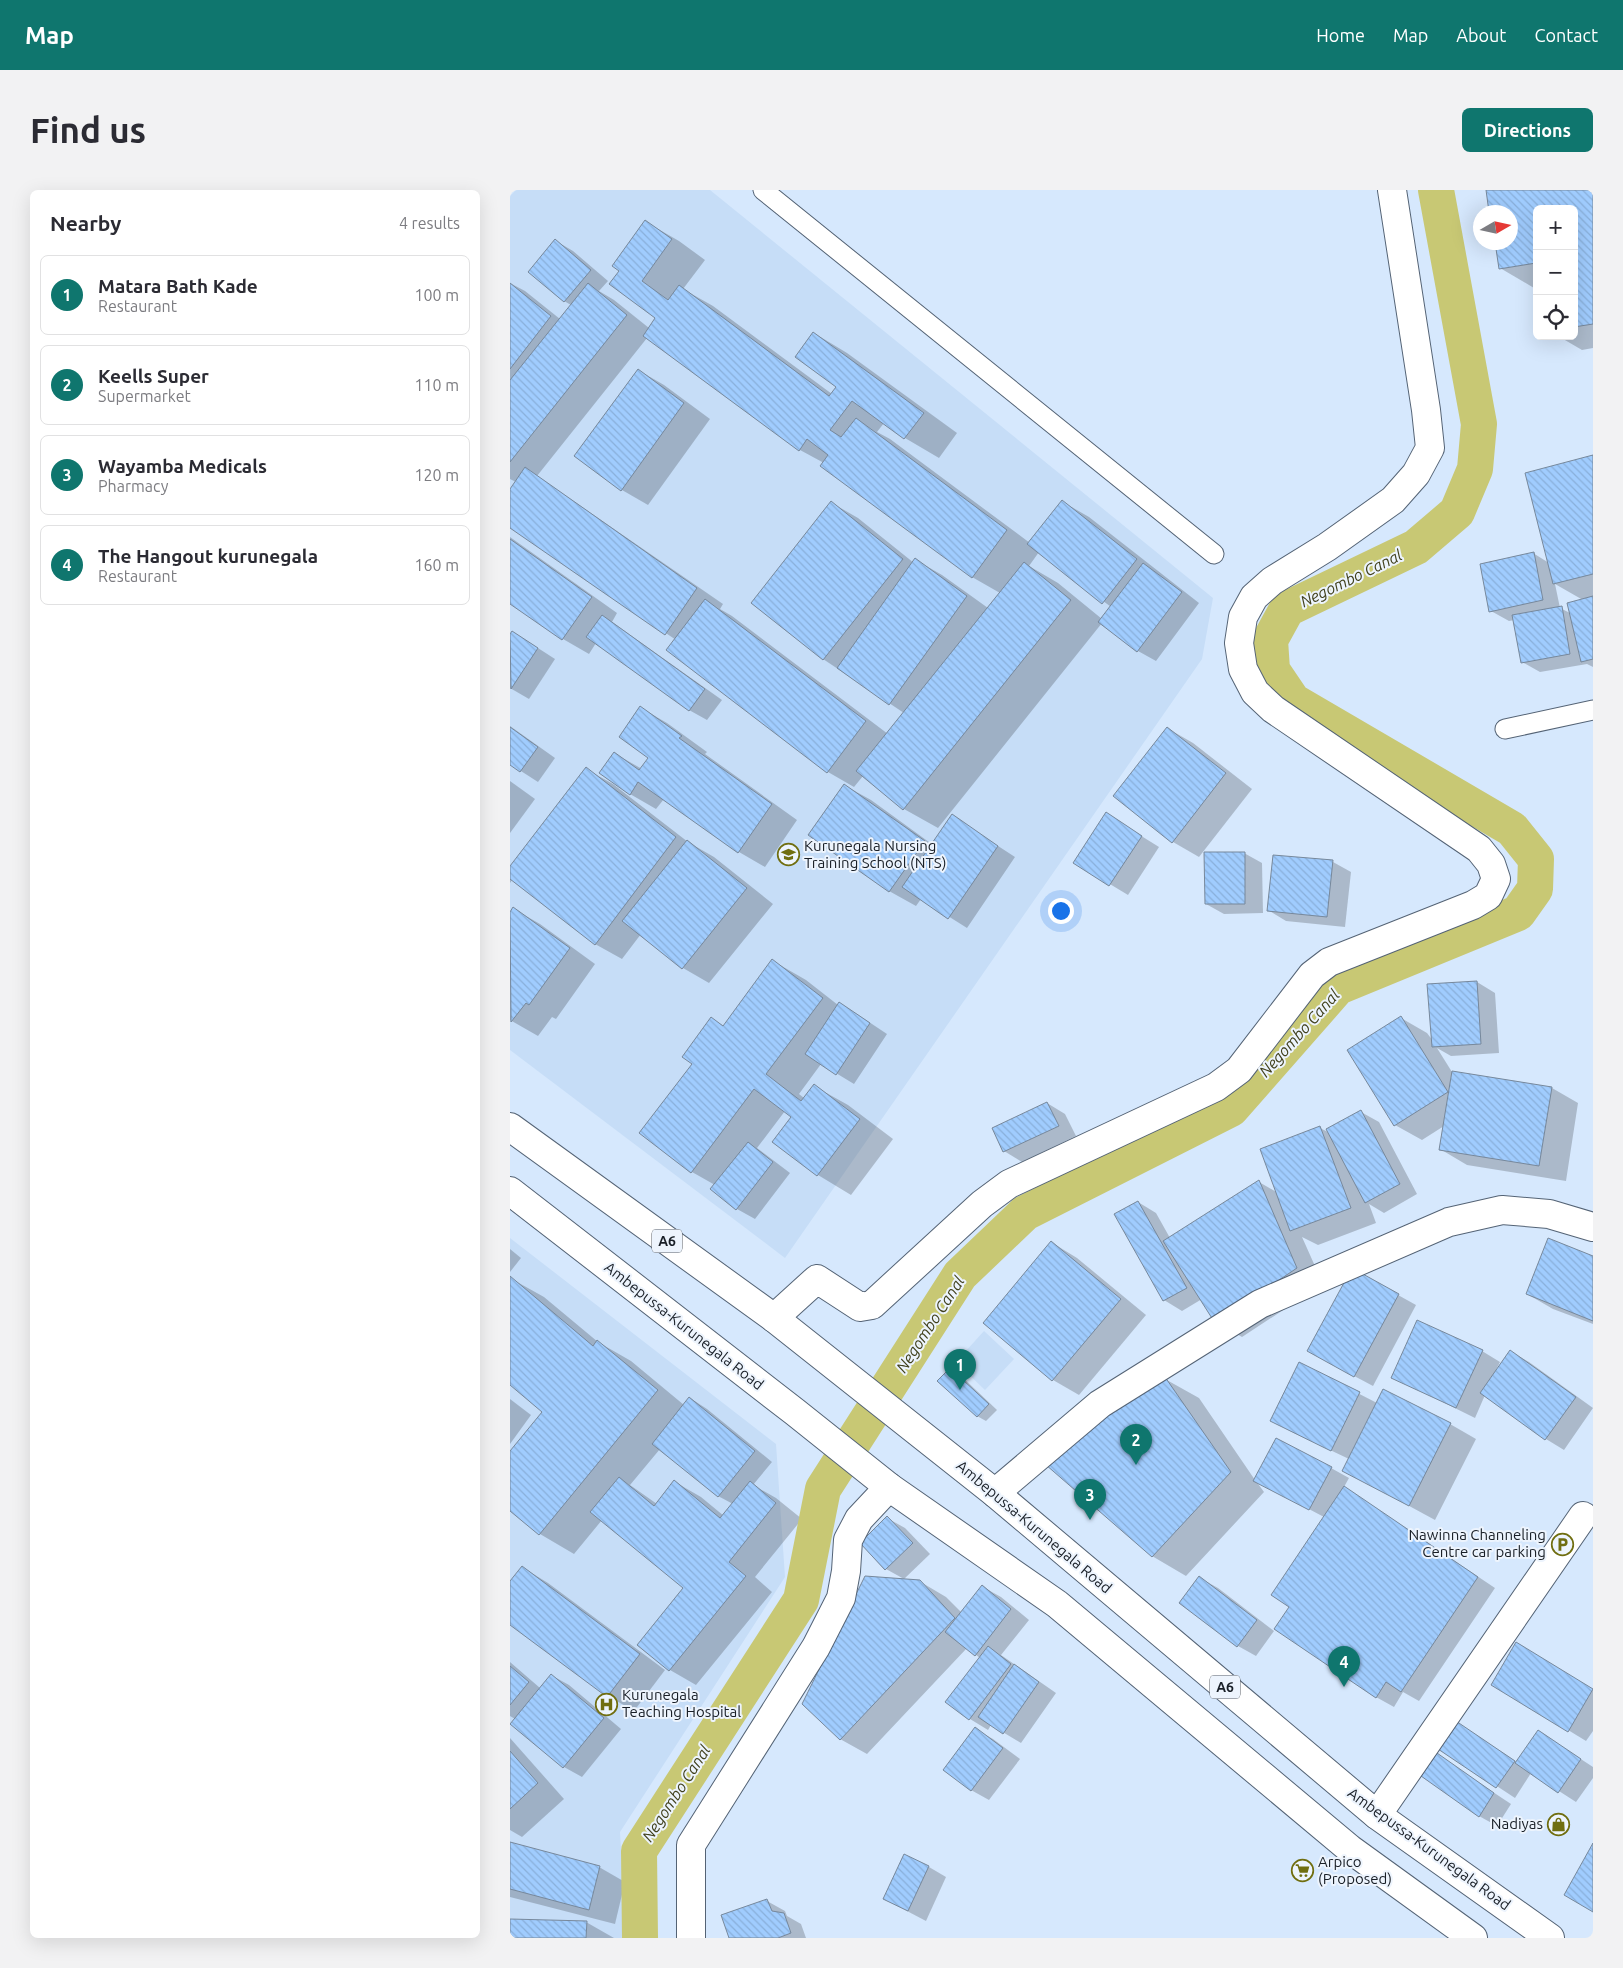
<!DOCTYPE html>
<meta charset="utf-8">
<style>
body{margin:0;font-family:Ubuntu,sans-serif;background:#f2f2f3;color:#2b2b33}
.controls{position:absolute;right:15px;top:15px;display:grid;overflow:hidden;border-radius:8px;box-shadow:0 5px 20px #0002}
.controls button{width:45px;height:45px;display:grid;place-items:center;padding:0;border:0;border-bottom:1px solid #e1e1e2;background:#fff;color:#2b2b33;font:25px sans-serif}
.compass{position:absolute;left:963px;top:15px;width:45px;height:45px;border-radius:50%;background:#fff;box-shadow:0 5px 20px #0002;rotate:81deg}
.you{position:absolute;left:550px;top:720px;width:18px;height:18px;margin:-12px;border:4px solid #fff;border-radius:50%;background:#1a73e8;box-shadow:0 0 0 8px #1a73e833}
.badge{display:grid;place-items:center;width:32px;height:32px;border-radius:50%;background:#0f766e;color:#fff;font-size:16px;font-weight:700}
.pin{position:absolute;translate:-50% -41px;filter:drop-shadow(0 1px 2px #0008)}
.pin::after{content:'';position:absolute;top:26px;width:18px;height:15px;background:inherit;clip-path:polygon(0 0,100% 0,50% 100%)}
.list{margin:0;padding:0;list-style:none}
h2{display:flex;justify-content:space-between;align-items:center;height:65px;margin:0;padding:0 20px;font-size:21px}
h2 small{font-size:16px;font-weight:400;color:#7c7c81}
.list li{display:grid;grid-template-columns:32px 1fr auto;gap:15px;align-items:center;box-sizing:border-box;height:80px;margin:0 10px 10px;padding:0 10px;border:1px solid #e1e1e2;border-radius:8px}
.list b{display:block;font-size:19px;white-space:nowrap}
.list p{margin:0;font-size:16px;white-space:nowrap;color:#7c7c81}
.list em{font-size:16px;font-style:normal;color:#7c7c81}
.icon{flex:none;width:28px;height:28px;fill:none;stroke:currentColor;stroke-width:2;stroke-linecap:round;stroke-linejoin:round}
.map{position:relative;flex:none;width:1083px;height:1748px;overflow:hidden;border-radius:8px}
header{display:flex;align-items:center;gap:30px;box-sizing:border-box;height:70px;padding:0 25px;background:#0f766e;color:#fff}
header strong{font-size:24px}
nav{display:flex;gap:28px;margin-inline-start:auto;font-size:18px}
.intro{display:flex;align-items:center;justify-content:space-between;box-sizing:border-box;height:120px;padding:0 30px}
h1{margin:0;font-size:35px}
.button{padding:12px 22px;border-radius:8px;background:#0f766e;color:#fff;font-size:18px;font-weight:700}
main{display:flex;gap:30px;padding:0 30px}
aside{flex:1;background:#fff;border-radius:8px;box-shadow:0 5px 20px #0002}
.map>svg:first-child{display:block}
.built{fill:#c6ddf7}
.shadow{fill:#0003;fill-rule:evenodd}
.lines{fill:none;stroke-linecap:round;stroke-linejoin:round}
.canal{stroke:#c8c874;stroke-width:36}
.building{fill:url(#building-back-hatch);stroke:#77889b}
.service-casing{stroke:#546375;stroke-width:21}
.minor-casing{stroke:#546375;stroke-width:30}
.trunk-casing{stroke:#546375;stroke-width:30}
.service{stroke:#fff;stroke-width:19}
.minor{stroke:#fff;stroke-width:28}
.trunk{stroke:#fff;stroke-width:28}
.labels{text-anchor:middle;stroke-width:4;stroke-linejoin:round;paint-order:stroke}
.shield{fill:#edf4fd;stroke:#595f67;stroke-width:1}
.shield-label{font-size:14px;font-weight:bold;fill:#191f27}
.poi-label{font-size:15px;fill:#191f27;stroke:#edf4fd;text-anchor:start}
.street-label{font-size:15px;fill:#191f27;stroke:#edf4fd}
.water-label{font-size:16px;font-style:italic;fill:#41411d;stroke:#edf4fd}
</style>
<header>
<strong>Map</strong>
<nav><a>Home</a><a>Map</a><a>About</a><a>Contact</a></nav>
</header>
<div class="intro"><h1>Find us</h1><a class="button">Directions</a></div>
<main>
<aside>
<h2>Nearby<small>4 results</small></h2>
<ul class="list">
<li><span class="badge">1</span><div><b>Matara Bath Kade</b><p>Restaurant</p></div><em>100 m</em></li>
<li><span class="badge">2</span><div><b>Keells Super</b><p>Supermarket</p></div><em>110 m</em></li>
<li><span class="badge">3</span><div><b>Wayamba Medicals</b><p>Pharmacy</p></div><em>120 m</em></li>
<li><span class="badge">4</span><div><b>The Hangout kurunegala</b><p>Restaurant</p></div><em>160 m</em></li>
</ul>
</aside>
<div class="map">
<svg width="1083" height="1748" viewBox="0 0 1083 1748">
<defs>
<pattern id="building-back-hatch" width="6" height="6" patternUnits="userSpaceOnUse" patternTransform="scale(1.25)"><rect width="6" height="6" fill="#a0ccfe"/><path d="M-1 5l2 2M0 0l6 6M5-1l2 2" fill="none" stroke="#89afda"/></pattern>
</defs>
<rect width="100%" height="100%" fill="#d6e8fd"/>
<g class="built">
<polygon points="6,0 200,0 703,408 692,469 275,1068 0,860 0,6"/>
<polygon points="0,1048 266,1254 275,1387 110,1642 116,1748 0,1748"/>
<polygon points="474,1141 504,1169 475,1200 446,1172"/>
</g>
<g class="shadow">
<polygon points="977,0 1083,0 1083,158 1072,160 1048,146 1064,146 1064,19 1027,19 1027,97 1024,98 990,78 1001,52 1001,22 981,22"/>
<path d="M 136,32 L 169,51 L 195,70 L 173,99 L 203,116 L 322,204 L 328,197 L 304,143 L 337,163 L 447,243 L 429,268 L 395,248 L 374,233 L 367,242 L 380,249 L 520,353 L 553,312 L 579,327 L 689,413 L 646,471 L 628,461 L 592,433 L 428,638 L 394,619 L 353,586 L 344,597 L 318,582 L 158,460 L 166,450 L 0,336 L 0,301 L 6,292 L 0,289 L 0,93 L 15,101 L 50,129 L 61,115 L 54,111 L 46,51 L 63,61 L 98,91 L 89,101 L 104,110 L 139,138 L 147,128 L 111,80 ZM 137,148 L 290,260 L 314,273 L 462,387 L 490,403 L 478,418 L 432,385 L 406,370 L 404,373 L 348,328 L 322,313 L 313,469 L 394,523 L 378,544 L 222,426 L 210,419 L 213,414 L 27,286 ZM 529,362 L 601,417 L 592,429 L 548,393 L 519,376 Z"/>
<polygon points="128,180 154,195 200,229 138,315 112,300"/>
<path d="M 1083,267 L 1083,477 L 1077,474 L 1030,482 L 1012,472 L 1005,430 L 999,431 L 981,421 L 1023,363 L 1039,373 ZM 1045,394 L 1073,410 L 1060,423 L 1050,418 Z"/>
<polygon points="0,347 107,423 102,432 212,510 197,530 179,520 86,453 79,464 53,449 0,412"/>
<polygon points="3,442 45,469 19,509 0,498 0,446"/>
<polygon points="131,518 157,533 197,562 195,564 287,630 255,677 229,662 154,609 146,619 120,604 104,563 132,579 140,568"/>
<polygon points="0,536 45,568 28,592 0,574"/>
<polygon points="657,538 683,553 742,599 689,667 663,652 605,606"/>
<polygon points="76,579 103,594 178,652 204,667 263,714 199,793 173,778 131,744 112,769 85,754 2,690 0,693 0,678"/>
<polygon points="0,591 25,609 0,643"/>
<polygon points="334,595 361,610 423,655 442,626 505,667 457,738 411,709 406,716 379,701 300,644"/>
<polygon points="596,624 649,657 618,705 565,673"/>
<polygon points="734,663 752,673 753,723 714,724 696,714"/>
<polygon points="764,666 823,672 841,682 835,737 776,731 758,720"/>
<polygon points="4,719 30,734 85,774 46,829 42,827 28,846 0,830 0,724"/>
<polygon points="263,771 296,790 328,815 329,814 347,824 377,844 344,894 311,874 289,904 294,908 304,896 338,915 383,949 341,1005 308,985 264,952 283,927 275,921 247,958 280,983 245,1029 227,1019 205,995 182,982 183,873 202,829 214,836"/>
<polygon points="967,792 985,803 989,863 941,866 927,858 942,882 1042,898 1068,913 1056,991 957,975 930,959 934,936 912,950 885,935 891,828 917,843 923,851"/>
<polygon points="537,913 555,924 566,946 512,972 494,961"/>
<polygon points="851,922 869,932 907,1004 874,1023 859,1014 866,1033 808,1055 792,1047 813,1094 732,1147 706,1132 692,1109 672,1121 654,1110 628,1012 646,1023 660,1048 749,992 768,1003 810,938 820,943"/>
<polygon points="1039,1050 1083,1067 1083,1134 1043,1119 1017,1104"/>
<polygon points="541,1052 567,1068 636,1125 569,1205 543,1190 475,1133"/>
<polygon points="0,1059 11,1068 0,1082"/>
<path d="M 0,1088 L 34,1107 L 88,1152 L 121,1171 L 174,1215 L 180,1208 L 197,1219 L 262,1272 L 243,1295 L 266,1308 L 292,1329 L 245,1387 L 262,1402 L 186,1495 L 160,1480 L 175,1398 L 92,1330 L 64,1364 L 30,1344 L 0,1320 L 0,1263 L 34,1222 L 0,1194 ZM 150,1259 L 208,1306 L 223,1314 L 214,1326 L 191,1307 L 165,1292 L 147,1314 L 120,1295 Z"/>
<polygon points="888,1105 906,1115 863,1196 816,1171"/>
<polygon points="972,1161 990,1172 986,1180 1001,1162 1019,1172 1083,1218 1054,1260 1036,1249 975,1205 965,1228 882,1187"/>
<polygon points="789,1173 867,1213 940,1234 966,1249 925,1330 833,1280 839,1269 780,1241"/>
<polygon points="440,1179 449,1184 487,1220 476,1231 467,1226"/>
<polygon points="655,1189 689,1208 745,1290 821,1278 839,1288 834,1297 985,1398 909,1511 893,1502 884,1517 866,1507 781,1416 814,1327 746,1291 754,1302 676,1386 642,1366"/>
<polygon points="0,1209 21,1225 0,1254"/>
<polygon points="377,1328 395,1338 420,1364 394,1389 376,1379 351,1353"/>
<polygon points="12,1377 38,1393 155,1480 124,1521 98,1506 0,1433 0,1394"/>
<polygon points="690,1388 708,1398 764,1441 746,1466 728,1456 671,1413"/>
<polygon points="409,1391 436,1407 452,1423 473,1397 491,1407 519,1430 491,1465 546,1503 511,1553 481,1535 478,1540 460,1529 437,1512 470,1468 457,1458 357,1564 330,1549"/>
<polygon points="1025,1464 1083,1500 1083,1541 1076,1551 983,1494"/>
<polygon points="0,1472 30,1498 41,1485 59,1495 111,1539 72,1587 54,1577 2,1534 5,1529 0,1526"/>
<polygon points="944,1531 1007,1572 1028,1541 1083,1577 1083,1588 1066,1612 1021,1583 1005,1608 926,1556"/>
<polygon points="465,1539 483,1549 510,1569 479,1610 461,1600"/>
<polygon points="0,1548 54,1609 12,1647 0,1640"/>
<polygon points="927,1565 1001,1614 987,1636 969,1626"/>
<polygon points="0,1654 89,1677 115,1692 105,1734 0,1707"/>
<polygon points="419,1677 436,1687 416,1731 374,1709"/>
<polygon points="257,1711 275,1721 277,1726 291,1734 296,1748 220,1748"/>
<polygon points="0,1731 76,1732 104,1748 0,1748"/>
</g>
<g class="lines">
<polyline class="canal" points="130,1748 129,1661 291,1410 313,1299 450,1085 515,1023 721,919 828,797 1008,723 1025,699 1026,669 1002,639 783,511 762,480 760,450 777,419 906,357 947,322 965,279 969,234 926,0"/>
</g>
<g class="building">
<polygon points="976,0 1083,0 1083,134 1064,137 1064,19 1027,19 1027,77 1026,73 989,79 985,52 1001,52 1001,22 979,22"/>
<polygon points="135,30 162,49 132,91 158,110 169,95 319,206 326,197 285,167 303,142 414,223 394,249 342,211 320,240 331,247 346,228 497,340 462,388 310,276 318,265 297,249 289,261 133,146 145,128 99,94 109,81 102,76"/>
<polygon points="45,49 81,80 54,112 18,82"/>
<polygon points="0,93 41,126 0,179"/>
<polygon points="78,93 117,125 0,272 0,190"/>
<polygon points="128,179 174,213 111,301 64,266"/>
<polygon points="1083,265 1083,384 1043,394 1015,283"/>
<polygon points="15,277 187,398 155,445 0,338 0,299"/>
<polygon points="552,310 627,369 592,414 517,354"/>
<polygon points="321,311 393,369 313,470 241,413"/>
<polygon points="0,349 82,407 52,450 0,414"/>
<polygon points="1024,362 1033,410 979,422 970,374"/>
<polygon points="405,368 457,406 379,515 327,478"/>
<polygon points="514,372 561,410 393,620 346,581"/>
<polygon points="633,373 672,402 627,462 588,432"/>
<polygon points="1083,406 1083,469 1071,472 1057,413"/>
<polygon points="195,409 356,531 317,583 156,460"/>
<polygon points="1052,416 1060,464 1011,473 1002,425"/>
<polygon points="92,425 195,499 179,521 76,447"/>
<polygon points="2,441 28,458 1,499 0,444"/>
<polygon points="130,516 172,546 169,548 262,614 228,663 128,592 120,605 89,583 104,562 129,580 138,568 109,547"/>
<polygon points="0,537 28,557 10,582 0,575"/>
<polygon points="657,537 716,583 662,653 603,606"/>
<polygon points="76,577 166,647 85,755 0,689 0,676"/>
<polygon points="334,594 415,651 379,702 298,645"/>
<polygon points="596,622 632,646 599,696 563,673"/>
<polygon points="442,624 488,656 438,729 392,697"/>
<polygon points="177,650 237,698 172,779 112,731"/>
<polygon points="694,662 735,662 735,714 695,714"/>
<polygon points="763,665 823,670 817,727 757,721"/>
<polygon points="3,717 60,758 19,815 16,813 1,832 0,722"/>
<polygon points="262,769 313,808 256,884 291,911 304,894 350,929 307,986 262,952 281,927 244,899 181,983 129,943 182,874 172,867 201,827 213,836"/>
<polygon points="967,791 971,854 922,857 917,794"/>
<polygon points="329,812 360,833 326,885 295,864"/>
<polygon points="891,826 938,902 884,936 837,860"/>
<polygon points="942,881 1042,897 1029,976 929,960"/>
<polygon points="537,912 549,936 493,962 482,938"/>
<polygon points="851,920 890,994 855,1013 816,939"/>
<polygon points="810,936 841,1018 780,1041 750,959"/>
<polygon points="238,952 263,972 226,1020 200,999"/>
<polygon points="749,990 787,1078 705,1133 653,1051"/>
<polygon points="628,1011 677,1098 653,1111 604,1024"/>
<polygon points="1038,1048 1083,1066 1083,1131 1016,1104"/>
<polygon points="541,1051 611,1109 542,1191 473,1133"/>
<polygon points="842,1078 889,1104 844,1187 797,1161"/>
<polygon points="0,1086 83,1156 87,1150 148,1200 29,1345 0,1321 0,1261 32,1222 0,1195"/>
<polygon points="907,1130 973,1160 946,1218 881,1188"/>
<polygon points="1000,1160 1066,1207 1035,1250 970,1203"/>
<polygon points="789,1172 850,1202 821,1261 760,1231"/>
<polygon points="440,1178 479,1214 467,1227 427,1191"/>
<polygon points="655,1187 721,1282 642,1367 528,1268"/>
<polygon points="873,1199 941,1233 899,1316 832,1281"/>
<polygon points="179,1207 245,1261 208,1307 142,1254"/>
<polygon points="766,1248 822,1277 799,1320 743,1291"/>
<polygon points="109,1287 144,1316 164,1290 210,1328 240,1291 266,1313 219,1372 236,1386 159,1481 127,1455 173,1398 80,1322"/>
<polygon points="834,1296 968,1387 891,1502 876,1492 866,1508 764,1439 779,1417 761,1405"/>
<polygon points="377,1326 403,1353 375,1380 350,1353"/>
<polygon points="12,1376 130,1464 97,1507 0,1435 0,1391"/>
<polygon points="355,1386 410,1390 445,1428 330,1550 292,1514"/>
<polygon points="689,1386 747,1430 727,1457 669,1413"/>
<polygon points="472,1395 501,1419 465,1466 435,1442"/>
<polygon points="1006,1452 1083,1499 1058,1542 981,1495"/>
<polygon points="478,1456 501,1474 459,1530 435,1512"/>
<polygon points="504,1474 529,1492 493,1544 468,1527"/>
<polygon points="0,1476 19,1492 0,1515"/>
<polygon points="41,1484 94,1528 53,1578 0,1534"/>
<polygon points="943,1529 1005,1571 986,1598 925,1557"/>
<polygon points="465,1537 493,1558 461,1601 433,1580"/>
<polygon points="1028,1540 1071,1569 1048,1603 1005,1573"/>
<polygon points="0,1561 28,1593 0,1619"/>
<polygon points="927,1563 984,1603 969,1627 911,1586"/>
<polygon points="0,1652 90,1676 79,1720 0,1699"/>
<polygon points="1083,1653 1083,1722 1054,1705"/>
<polygon points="394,1664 419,1676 398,1721 373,1709"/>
<polygon points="257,1709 262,1721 274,1723 281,1743 268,1748 219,1748 211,1725"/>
<polygon points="0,1729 77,1731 76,1748 0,1748"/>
</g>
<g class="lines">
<defs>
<g id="service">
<polyline points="253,0 704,364"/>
<polyline points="995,539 1083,520"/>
</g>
<g id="minor">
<polyline points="264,1128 307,1089 350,1117 362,1115 472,1014 499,994 706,897 729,880 802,785 819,772 963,715 978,706 986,689 981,674 969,659 763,519 745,502 733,479 729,453 733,427 744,407 762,391 817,357 883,310 906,284 920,258 916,220 882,0"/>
<polyline points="485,1303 590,1214 750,1114 939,1032 992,1020 1039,1024 1083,1037"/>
<polyline points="867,1625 1073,1326"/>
<polyline points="181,1748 181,1655 306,1457 331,1408 336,1381 338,1350 349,1329 379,1297"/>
</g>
<g id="trunk">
<polyline points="0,937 264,1128 485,1303 867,1625 1040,1748"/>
<polyline points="0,1001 285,1222 379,1297 547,1414 840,1659 963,1748"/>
</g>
</defs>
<use href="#service" class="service-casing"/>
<use href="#minor" class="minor-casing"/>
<use href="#trunk" class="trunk-casing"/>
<use href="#service" class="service"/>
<use href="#minor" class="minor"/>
<use href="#trunk" class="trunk"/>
</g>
<defs>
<symbol id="university-ring" viewBox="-11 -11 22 22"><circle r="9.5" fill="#edf4fd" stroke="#706e10" stroke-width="1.5"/><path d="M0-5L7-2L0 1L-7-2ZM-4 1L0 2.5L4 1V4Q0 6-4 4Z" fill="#706e10"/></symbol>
<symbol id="parking-ring" viewBox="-11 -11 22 22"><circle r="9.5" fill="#edf4fd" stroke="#706e10" stroke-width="1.5"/><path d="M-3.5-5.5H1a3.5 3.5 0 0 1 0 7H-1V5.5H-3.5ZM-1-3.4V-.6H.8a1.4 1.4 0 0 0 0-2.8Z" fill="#706e10"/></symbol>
<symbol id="hospital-ring" viewBox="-11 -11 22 22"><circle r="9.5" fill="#edf4fd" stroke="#706e10" stroke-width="1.5"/><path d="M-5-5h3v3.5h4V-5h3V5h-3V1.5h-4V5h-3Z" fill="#706e10"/></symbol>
<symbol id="shop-ring" viewBox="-11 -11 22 22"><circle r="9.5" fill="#edf4fd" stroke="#706e10" stroke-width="1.5"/><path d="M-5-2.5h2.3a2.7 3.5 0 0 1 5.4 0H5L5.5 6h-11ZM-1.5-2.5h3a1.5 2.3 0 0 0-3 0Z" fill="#706e10"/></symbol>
<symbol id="supermarket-ring" viewBox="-11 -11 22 22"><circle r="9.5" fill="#edf4fd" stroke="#706e10" stroke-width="1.5"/><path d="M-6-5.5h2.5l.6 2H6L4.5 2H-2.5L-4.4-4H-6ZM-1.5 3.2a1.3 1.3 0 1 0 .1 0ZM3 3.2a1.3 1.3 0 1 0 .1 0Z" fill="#706e10"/></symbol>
</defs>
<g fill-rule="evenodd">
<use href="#university-ring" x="266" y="652" width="25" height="25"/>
<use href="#parking-ring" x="1040" y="1342" width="25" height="25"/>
<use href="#hospital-ring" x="84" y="1502" width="25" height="25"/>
<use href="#shop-ring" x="1036" y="1622" width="25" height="25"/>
<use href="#supermarket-ring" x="780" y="1668" width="25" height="25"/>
</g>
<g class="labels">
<g class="shield">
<rect x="142" y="1039.5" width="30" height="23" rx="4"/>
<rect x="700" y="1485.5" width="30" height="23" rx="4"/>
</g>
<g class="shield-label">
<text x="157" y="1056">A6</text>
<text x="715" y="1502">A6</text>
</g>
<g class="poi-label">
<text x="294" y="661">Kurunegala Nursing<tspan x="294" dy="17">Training School (NTS)</tspan></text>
<text x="1036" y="1350" text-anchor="end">Nawinna Channeling<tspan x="1036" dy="17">Centre car parking</tspan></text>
<text x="112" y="1510">Kurunegala<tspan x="112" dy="17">Teaching Hospital</tspan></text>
<text x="1033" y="1639" text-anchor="end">Nadiyas</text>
<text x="808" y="1677">Arpico<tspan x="808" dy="17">(Proposed)</tspan></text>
</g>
<g class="street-label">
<text transform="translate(174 1136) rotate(38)" y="5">Ambepussa-Kurunegala Road</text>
<text transform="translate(524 1337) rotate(40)" y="5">Ambepussa-Kurunegala Road</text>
<text transform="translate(919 1659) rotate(36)" y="5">Ambepussa-Kurunegala Road</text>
</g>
<g class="water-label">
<text transform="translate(841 388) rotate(-26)" y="6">Negombo Canal</text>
<text transform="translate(789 843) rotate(-48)" y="6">Negombo Canal</text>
<text transform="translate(420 1134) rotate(-57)" y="6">Negombo Canal</text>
<text transform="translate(166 1603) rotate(-57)" y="6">Negombo Canal</text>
</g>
</g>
</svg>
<div class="controls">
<button>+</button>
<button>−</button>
<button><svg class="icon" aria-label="locate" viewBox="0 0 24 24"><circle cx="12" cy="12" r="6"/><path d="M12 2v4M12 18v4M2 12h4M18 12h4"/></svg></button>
</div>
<svg class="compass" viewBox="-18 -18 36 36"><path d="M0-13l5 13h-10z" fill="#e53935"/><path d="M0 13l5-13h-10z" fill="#7c7c81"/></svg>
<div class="you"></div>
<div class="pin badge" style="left:450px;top:1200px">1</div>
<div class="pin badge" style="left:626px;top:1275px">2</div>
<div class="pin badge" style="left:580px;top:1330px">3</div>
<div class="pin badge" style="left:834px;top:1497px">4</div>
</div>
</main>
